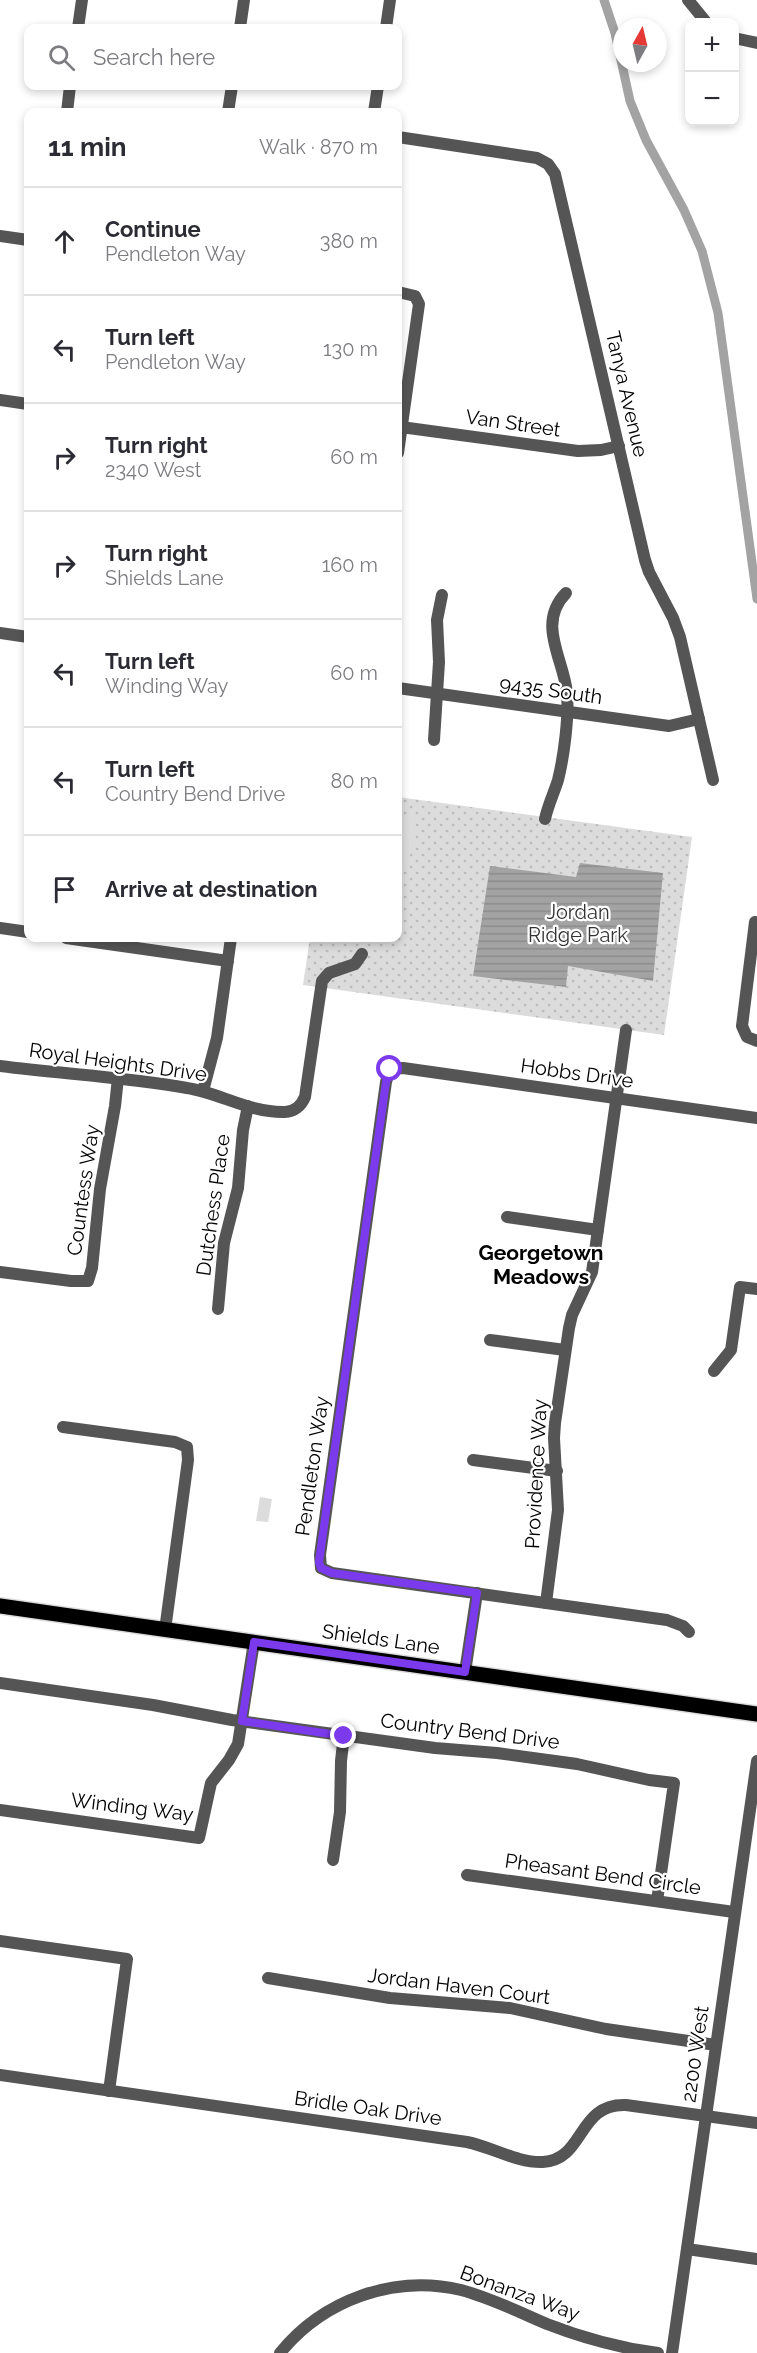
<!DOCTYPE html>
<meta charset="utf-8">
<style>
body{margin:0;font-family:Raleway,sans-serif;background:#f7f7f7;color:#2b2b33}
.controls{position:absolute;right:18px;top:18px;display:grid;overflow:hidden;border-radius:12px;box-shadow:0 3px 9px #0003}
.controls button{width:54px;height:54px;display:grid;place-items:center;padding:0;border:0;border-bottom:2px solid #e1e1e2;background:#fff;color:#2b2b33;font:30px sans-serif}
.compass{position:absolute;left:613px;top:18px;width:54px;height:54px;border-radius:50%;background:#fff;box-shadow:0 3px 9px #0003;rotate:8deg}
.stop{position:absolute;width:18px;height:18px;margin:-14px;border:4px solid #7c3aed;border-radius:50%;background:#fff}
.stop.end{background:#7c3aed;border-color:#fff;box-shadow:0 2px 6px #0008}
.list{margin:0;padding:0;list-style:none}
h2{display:flex;justify-content:space-between;align-items:center;height:78px;margin:0;padding:0 24px;font-size:26px}
h2 small{font-size:20px;font-weight:400;color:#7c7c81}
.list li{display:grid;grid-template-columns:39px 1fr auto;gap:18px;align-items:center;box-sizing:border-box;height:108px;padding:0 24px;border-top:2px solid #e1e1e2}
.list b{display:block;font-size:22px;white-space:nowrap}
.list p{margin:0;font-size:20px;white-space:nowrap;color:#7c7c81}
.list em{font-size:20px;font-style:normal;color:#7c7c81}
.icon{flex:none;width:33px;height:33px;fill:none;stroke:currentColor;stroke-width:2;stroke-linecap:round;stroke-linejoin:round}
.map{position:relative;flex:none;width:757px;height:2353px;overflow:hidden}
.search{position:absolute;background:#fff;box-shadow:0 3px 9px #0003;left:24px;top:24px;width:378px;height:66px;display:flex;align-items:center;gap:15px;box-sizing:border-box;padding:0 21px;border-radius:12px;color:#7c7c81;font-size:22px}
.panel{position:absolute;background:#fff;box-shadow:0 3px 9px #0003;left:24px;top:108px;width:378px;height:834px;border-radius:12px}
.map>svg:first-child{display:block}
.park{fill:url(#park-dots)}
.pitch{fill:#dcdcdc}
.water{fill:url(#water-rules)}
.lines{fill:none;stroke-linecap:round;stroke-linejoin:round}
.canal{stroke:#a3a3a3;stroke-width:9}
.major-casing{stroke:#dbdbdb;stroke-width:18}
.minor{stroke:#555;stroke-width:12}
.major{stroke:#000;stroke-width:15}
.route{stroke:#7c3aed;stroke-width:8}
.labels{text-anchor:middle;stroke-width:4.5;stroke-linejoin:round;paint-order:stroke}
.street-label{font-size:20px;fill:#000;stroke:#fff}
.park-label{font-size:20px;fill:#333;stroke:#fff}
.neighbourhood-label{font-size:21px;font-weight:bold;fill:#000;stroke:#fff}
</style>
<div class="map">
<svg width="757" height="2353" viewBox="0 0 757 2353">
<defs>
<pattern id="park-dots" width="8" height="8" patternUnits="userSpaceOnUse" patternTransform="scale(1.5)"><rect width="8" height="8" fill="#dcdcdc"/><path d="M2 2h.1M6 6h.1" fill="none" stroke="#bbb" stroke-width="1.8" stroke-linecap="round"/></pattern>
<pattern id="water-rules" width="6" height="5" patternUnits="userSpaceOnUse" patternTransform="scale(1.5)"><rect width="6" height="5" fill="#a3a3a3"/><path d="M0 2.5h6" fill="none" stroke="#8b8b8b"/></pattern>
</defs>
<rect width="100%" height="100%" fill="#fff"/>
<polygon class="park" points="398,797 692,837 664,1035 303,985 310,938 398,938"/>
<g class="pitch">
<polygon points="398,815 417,819 408,866 398,864"/>
<polygon points="260,1497 272,1499 268,1522 256,1521"/>
</g>
<polygon class="water" points="580,863 663,873 653,981 568,966 566,987 473,976 490,866 576,877"/>
<g class="lines">
<polyline class="canal" points="604,0 615,33 630,101 646,140 684,210 702,251 718,313 757,599"/>
<defs>
<polyline id="major" points="0,1606 757,1714"/>
</defs>
<use href="#major" class="major-casing"/>
<g class="minor">
<polyline points="688,0 706,22"/>
<polyline points="78,28 82,0"/>
<polyline points="240,28 244,0"/>
<polyline points="386,28 390,0"/>
<polyline points="734,38 757,43"/>
<polyline points="67,112 70,86"/>
<polyline points="228,112 232,86"/>
<polyline points="374,112 378,86"/>
<polyline points="398,137 537,158 548,164 555,174 645,560 649,572 673,618 680,637 713,780"/>
<polyline points="0,236 28,240"/>
<polyline points="398,292 415,296 419,304 398,453"/>
<polyline points="0,400 28,404"/>
<polyline points="401,427 578,451 601,450 619,446"/>
<polyline points="0,633 28,637"/>
<polyline points="398,688 669,726 699,719"/>
<polyline points="434,740 439,662 437,620 442,595"/>
<path d="M 545,819 C 548,805 554,793 558,780 C 564,756 569,717 567,693 C 564,659 536,624 566,593"/>
<polyline points="755,922 742,1026 747,1037 757,1041"/>
<polyline points="0,928 28,932"/>
<polyline points="66,938 228,961"/>
<path d="M 0,1066 C 62,1074 125,1077 187,1088 C 220,1093 250,1113 285,1112 C 294,1112 301,1106 305,1097 L 322,981 L 329,973 L 355,964 L 362,954"/>
<polyline points="203,1091 217,1038 231,938"/>
<polyline points="507,1217 598,1230"/>
<polyline points="0,1272 71,1281 88,1281 92,1268 100,1189 115,1106 118,1078"/>
<polyline points="218,1309 224,1243 238,1188 243,1130 248,1106"/>
<polyline points="490,1340 565,1350"/>
<polyline points="714,1371 731,1350 740,1287 757,1289"/>
<polyline points="63,1427 175,1442 187,1447 188,1460 165,1630"/>
<polyline points="473,1460 557,1471"/>
<polyline points="546,1603 558,1510 554,1438 555,1423 569,1328 572,1315 592,1272 626,1030"/>
<polyline points="689,1632 683,1626 667,1620 332,1573 321,1568 320,1555 386,1082 390,1069 403,1068 757,1118"/>
<polyline points="465,1672 477,1593"/>
<polyline points="0,1683 153,1705 232,1720 435,1748 497,1753 577,1764 649,1780 674,1783 657,1901"/>
<polyline points="0,1810 199,1838 211,1783 229,1760 238,1744 254,1642"/>
<polyline points="333,1860 340,1812 341,1761 344,1735"/>
<polyline points="467,1875 734,1912"/>
<polyline points="0,1941 127,1959 109,2091"/>
<polyline points="268,1978 390,1998 510,2008 606,2029 716,2045"/>
<path d="M 0,2075 L 467,2142 C 492,2147 517,2163 543,2162 C 585,2160 577,2103 626,2105 L 757,2123"/>
<polyline points="687,2249 757,2259"/>
<path d="M 280,2353 C 323,2300 394,2274 461,2290 C 491,2298 519,2312 547,2324 C 583,2338 620,2348 658,2353"/>
<polyline points="672,2353 757,1761"/>
</g>
<use href="#major" class="major"/>
</g>
<g class="lines">
<polyline class="route" points="344,1736 242,1721 254,1642 465,1672 477,1593 332,1573 321,1568 319,1562 386,1082 390,1069"/>
</g>
<g class="labels">
<g class="street-label">
<text transform="translate(627 394) rotate(77)" y="7">Tanya Avenue</text>
<text transform="translate(513 423) rotate(8)" y="7">Van Street</text>
<text transform="translate(551 690) rotate(8)" y="7">9435 South</text>
<text transform="translate(118 1062) rotate(8)" y="7">Royal Heights Drive</text>
<text transform="translate(577 1073) rotate(8)" y="7">Hobbs Drive</text>
<text transform="translate(83 1190) rotate(-82)" y="7">Countess Way</text>
<text transform="translate(213 1205) rotate(-82)" y="7">Dutchess Place</text>
<text transform="translate(312 1466) rotate(-82)" y="7">Pendleton Way</text>
<text transform="translate(536 1474) rotate(-87)" y="7">Providence Way</text>
<text transform="translate(381 1639) rotate(8)" y="7">Shields Lane</text>
<text transform="translate(470 1731) rotate(7)" y="7">Country Bend Drive</text>
<text transform="translate(132 1807) rotate(7)" y="7">Winding Way</text>
<text transform="translate(603 1874) rotate(8)" y="7">Pheasant Bend Circle</text>
<text transform="translate(459 1986) rotate(7)" y="7">Jordan Haven Court</text>
<text transform="translate(695 2054) rotate(-82)" y="7">2200 West</text>
<text transform="translate(368 2108) rotate(8)" y="7">Bridle Oak Drive</text>
<text transform="translate(520 2293) rotate(20)" y="7">Bonanza Way</text>
</g>
<g class="park-label">
<text x="578" y="919">Jordan<tspan x="578" dy="23">Ridge Park</tspan></text>
</g>
<g class="neighbourhood-label">
<text x="541" y="1260">Georgetown<tspan x="541" dy="24">Meadows</tspan></text>
</g>
</g>
</svg>
<div class="controls">
<button>+</button>
<button>−</button>
</div>
<svg class="compass" viewBox="-18 -18 36 36"><path d="M0-13l5 13h-10z" fill="#e53935"/><path d="M0 13l5-13h-10z" fill="#7c7c81"/></svg>
<div class="stop" style="left:390px;top:1069px"></div>
<div class="stop end" style="left:344px;top:1736px"></div>
<div class="search"><svg class="icon" aria-label="search" viewBox="0 0 24 24"><circle cx="10" cy="10" r="6"/><path d="M15 15l6 6"/></svg>Search here</div>
<section class="panel">
<h2>11 min<small>Walk · 870 m</small></h2>
<ul class="list">
<li><svg class="icon" aria-label="ahead" viewBox="0 0 24 24"><path d="M12 20V5M6 11l6-6 6 6"/></svg><div><b>Continue</b><p>Pendleton Way</p></div><em>380 m</em></li>
<li><svg class="icon" aria-label="left" viewBox="0 0 24 24"><path d="M17 20v-9H6M10 6l-5 5 5 5"/></svg><div><b>Turn left</b><p>Pendleton Way</p></div><em>130 m</em></li>
<li><svg class="icon" aria-label="right" viewBox="0 0 24 24"><path d="M7 20v-9h11M14 6l5 5-5 5"/></svg><div><b>Turn right</b><p>2340 West</p></div><em>60 m</em></li>
<li><svg class="icon" aria-label="right" viewBox="0 0 24 24"><path d="M7 20v-9h11M14 6l5 5-5 5"/></svg><div><b>Turn right</b><p>Shields Lane</p></div><em>160 m</em></li>
<li><svg class="icon" aria-label="left" viewBox="0 0 24 24"><path d="M17 20v-9H6M10 6l-5 5 5 5"/></svg><div><b>Turn left</b><p>Winding Way</p></div><em>60 m</em></li>
<li><svg class="icon" aria-label="left" viewBox="0 0 24 24"><path d="M17 20v-9H6M10 6l-5 5 5 5"/></svg><div><b>Turn left</b><p>Country Bend Drive</p></div><em>80 m</em></li>
<li><svg class="icon" aria-label="arrive" viewBox="0 0 24 24"><path d="M6 21V4h12l-3 4 3 4H6"/></svg><div><b>Arrive at destination</b></div></li>
</ul>
</section>
</div>
